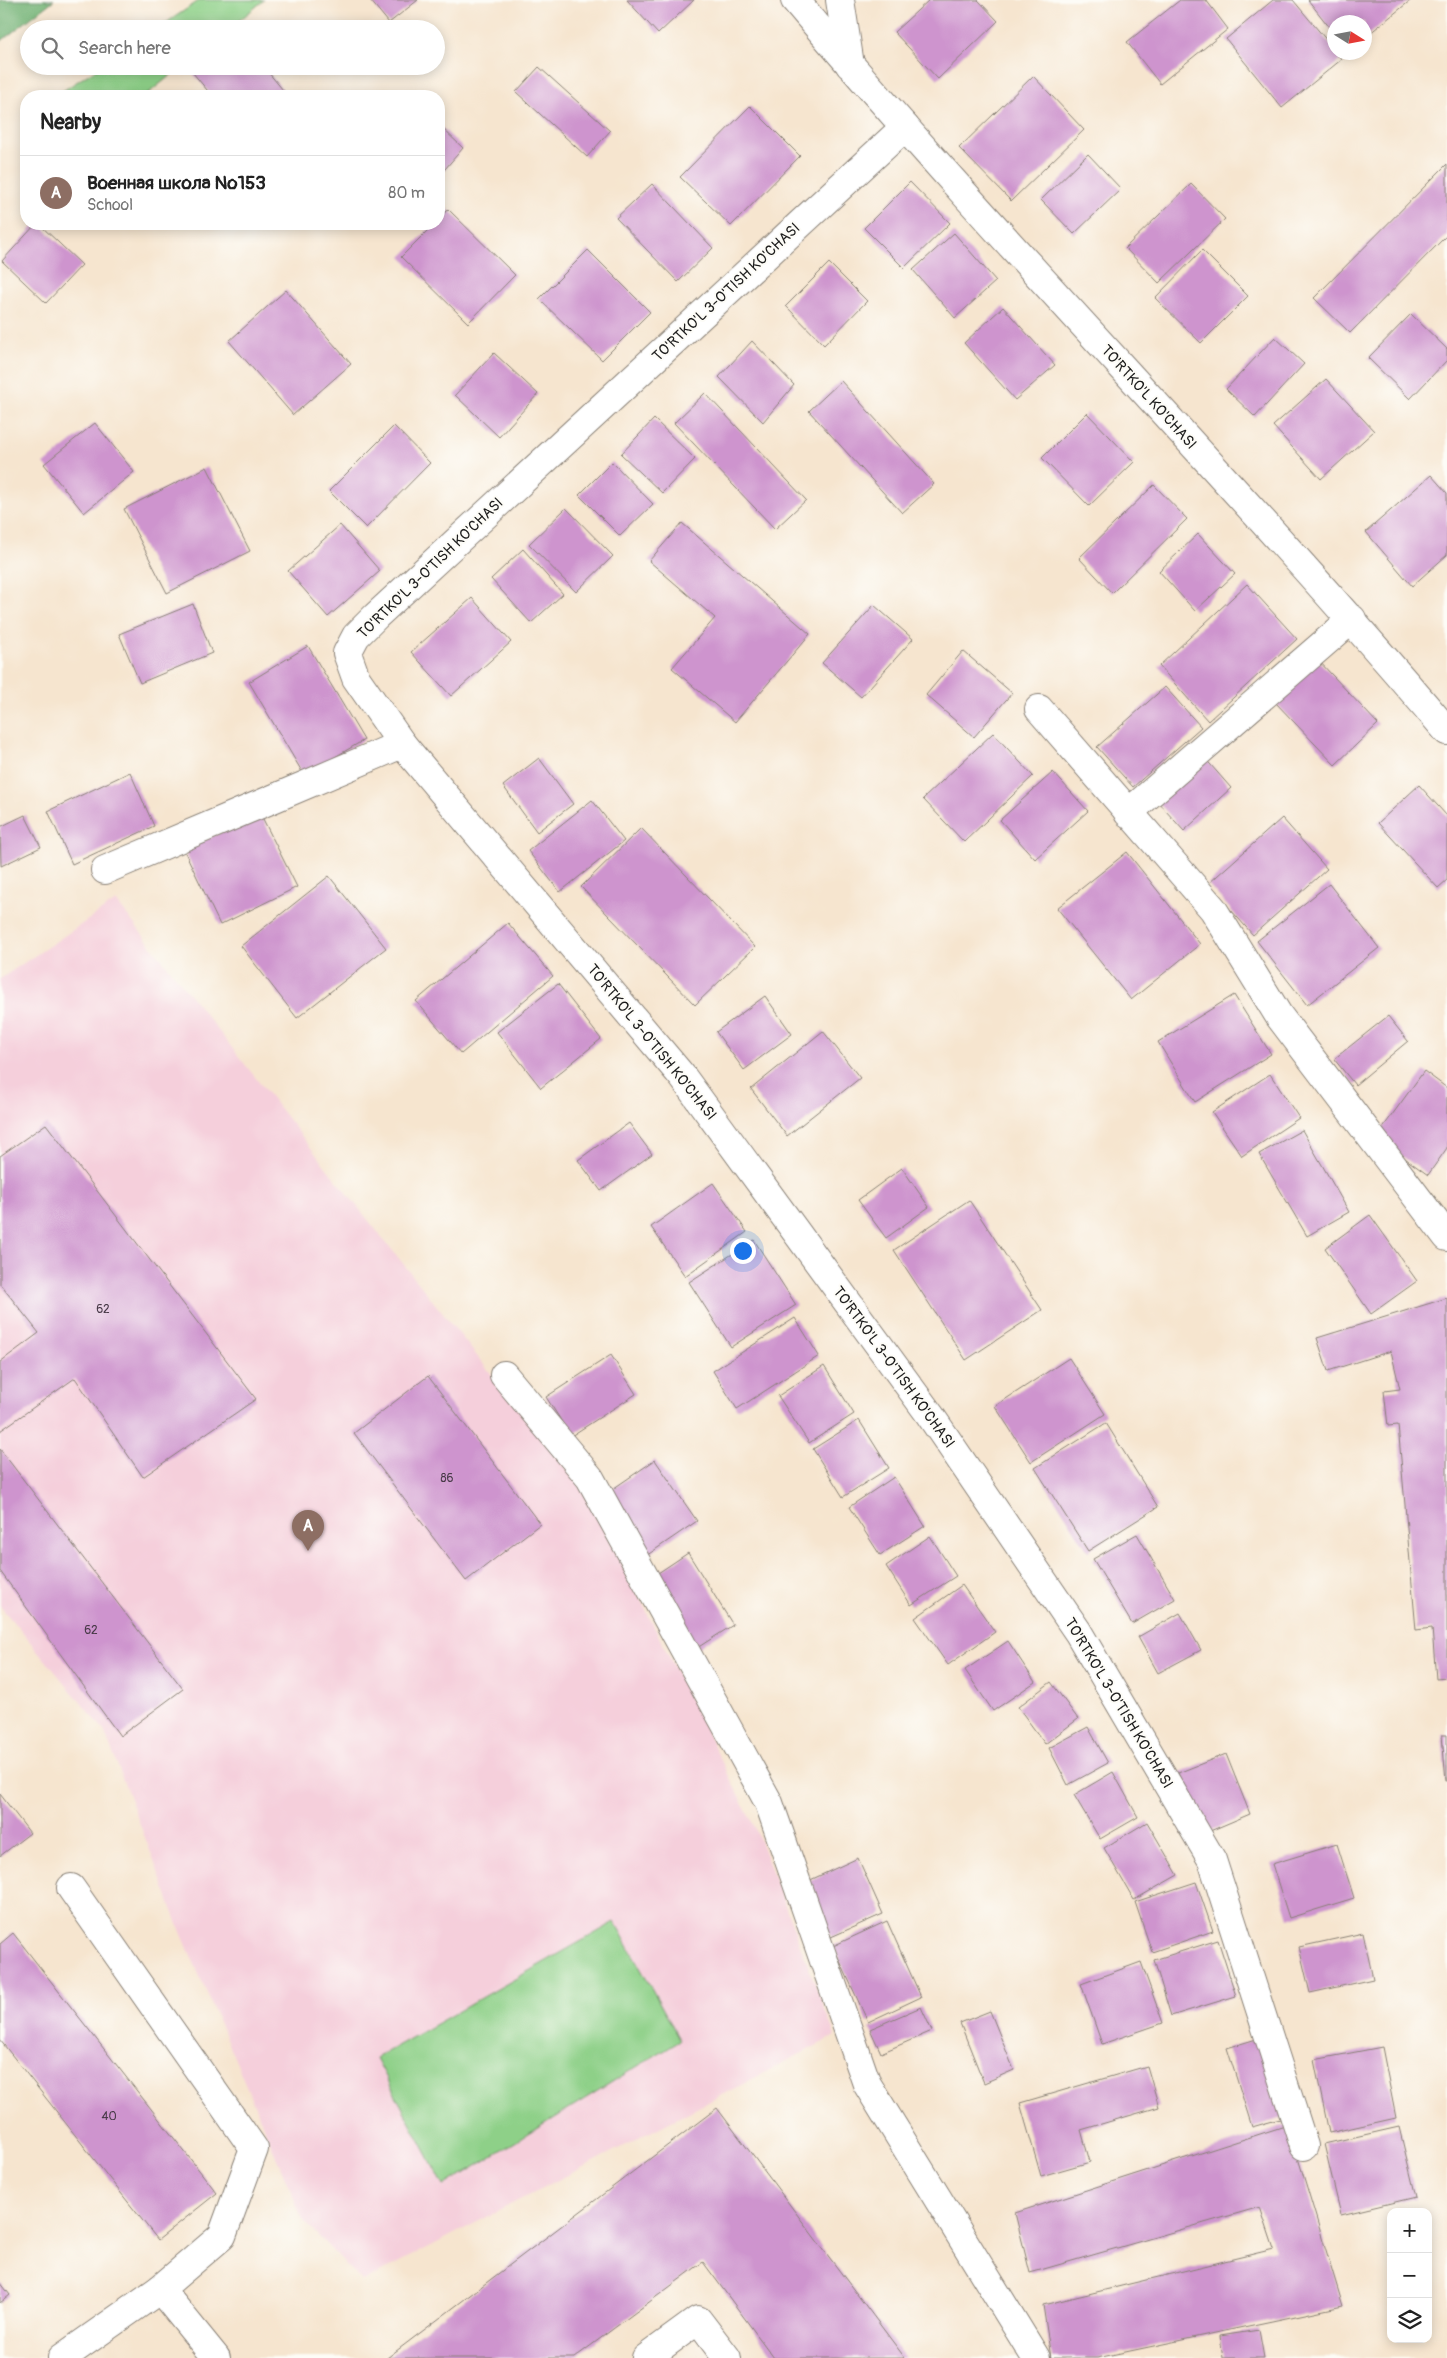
<!DOCTYPE html>
<meta charset="utf-8">
<style>
body{margin:0;font-family:Pangolin,sans-serif;background:#f6f6f6;color:#222}
.controls{position:absolute;right:15px;bottom:15px;display:grid;overflow:hidden;border-radius:10px;box-shadow:0 2px 12px #0003}
.controls button{width:45px;height:45px;display:grid;place-items:center;padding:0;border:0;border-bottom:1px solid #e0e0e0;background:#fff;color:#222;font:25px sans-serif}
.compass{position:absolute;left:1327px;top:15px;width:45px;height:45px;border-radius:50%;background:#fff;box-shadow:0 2px 12px #0003;rotate:101deg}
.you{position:absolute;left:742px;top:1250px;width:18px;height:18px;margin:-12px;border:4px solid #fff;border-radius:50%;background:#1a73e8;box-shadow:0 0 0 8px #1a73e833}
.badge{display:grid;place-items:center;width:32px;height:32px;border-radius:50%;background:#0b8043;color:#fff;font-size:16px;font-weight:700}
.pin{position:absolute;translate:-50% -41px;filter:drop-shadow(0 1px 2px #0008)}
.pin::after{content:'';position:absolute;top:26px;width:18px;height:15px;background:inherit;clip-path:polygon(0 0,100% 0,50% 100%)}
.list{margin:0;padding:0;list-style:none}
h2{display:flex;justify-content:space-between;align-items:center;height:65px;margin:0;padding:0 20px;font-size:21px}
h2 small{font-size:16px;font-weight:400;color:#767676}
.list li{display:grid;grid-template-columns:32px 1fr auto;gap:15px;align-items:center;box-sizing:border-box;height:75px;padding:0 20px;border-top:1px solid #e0e0e0}
.list b{display:block;font-size:19px;white-space:nowrap}
.list p{margin:0;font-size:16px;white-space:nowrap;color:#767676}
.list em{font-size:16px;font-style:normal;color:#767676}
.icon{flex:none;width:28px;height:28px;fill:none;stroke:currentColor;stroke-width:2;stroke-linecap:round;stroke-linejoin:round}
.map{position:relative;flex:none;width:1447px;height:2358px;overflow:hidden}
.search{position:absolute;background:#fff;box-shadow:0 2px 12px #0003;left:20px;top:20px;width:425px;height:55px;display:flex;align-items:center;gap:12px;box-sizing:border-box;padding:0 18px;border-radius:28px;color:#767676;font-size:19px}
.panel{position:absolute;background:#fff;box-shadow:0 2px 12px #0003;left:20px;top:90px;width:425px;height:140px;border-radius:20px}
.map>svg:first-child{display:block}
.built{fill:#f5cfdb}
.green{fill:#8ed088;stroke:#557652}
.forest{fill:#72b274;stroke:#476748}
.building{fill:#ce94ce}
.lines{fill:none;stroke-linecap:round;stroke-linejoin:round}
.minor-casing{stroke:#898076;stroke-width:30}
.minor{stroke:#fff;stroke-width:28}
.labels{text-anchor:middle;stroke-width:4;stroke-linejoin:round;paint-order:stroke}
.number-label{font-size:12px;fill:#483a48}
.street-label{font-size:15px;fill:#1c1c1c;stroke:#fdfcf7}
</style>
<div class="map">
<svg width="1447" height="2358" viewBox="0 0 1447 2358">
<rect width="100%" height="100%" fill="#fdfcf7"/>
<filter id="ink" filterUnits="userSpaceOnUse"><feTurbulence type="fractalNoise" baseFrequency=".02" numOctaves="2"/><feDisplacementMap in="SourceGraphic" scale="10" xChannelSelector="R" yChannelSelector="G"/><feConvolveMatrix kernelMatrix="1 2 1 2 8 2 1 2 1" color-interpolation-filters="sRGB"/></filter>
<filter id="wash" filterUnits="userSpaceOnUse"><feTurbulence type="fractalNoise" baseFrequency=".0096" numOctaves="4" result="noise"/><feDisplacementMap in="SourceGraphic" scale="20" xChannelSelector="R" yChannelSelector="G"/><feGaussianBlur stdDeviation="1.12" result="paint"/><feColorMatrix in="noise" values="0 0 0 0 0 0 0 0 0 0 0 0 0 0 0 0 0 1.4 0 .05"/><feComposite in="paint" operator="in"/></filter>
<g filter="url(#wash)">
<rect width="100%" height="100%" fill="#f6e5cf"/>
<polygon class="built" points="116,901 337,1181 588,1495 756,1830 835,2036 362,2282 303,2220 181,1932 104,1730 0,1606 0,979"/>
<g class="green">
<polygon points="200,0 264,0 229,29 157,29"/>
<polygon points="101,66 182,66 145,96 55,96"/>
<polygon points="615,1922 680,2040 444,2186 376,2058"/>
</g>
<polygon class="forest" points="0,0 54,0 0,42"/>
<g id="blocks">
<g class="building">
<polygon points="370,0 418,0 389,23"/>
<polygon points="627,0 694,0 658,34"/>
<polygon points="929,0 978,0 998,21 938,79 894,32"/>
<polygon points="1180,0 1206,0 1228,29 1160,84 1127,42"/>
<polygon points="1273,0 1293,0 1334,49 1334,52 1342,59 1282,108 1226,39"/>
<polygon points="1308,0 1411,0 1364,38 1364,22 1334,22 1334,33"/>
<polygon points="201,66 263,66 288,96 212,96 193,73"/>
<polygon points="539,67 610,131 587,157 516,92"/>
<polygon points="1033,76 1084,130 1011,201 959,148"/>
<polygon points="750,106 800,156 731,226 680,177"/>
<polygon points="439,125 463,148 439,176"/>
<polygon points="1088,154 1121,189 1074,234 1041,200"/>
<polygon points="1447,164 1447,235 1350,333 1314,298"/>
<polygon points="910,182 950,223 904,268 864,228"/>
<polygon points="652,184 713,248 678,282 616,218"/>
<polygon points="1191,184 1225,219 1159,283 1125,248"/>
<polygon points="448,209 515,275 468,323 401,257 434,224 439,224 439,219"/>
<polygon points="36,224 39,224 82,265 46,303 2,261"/>
<polygon points="954,233 996,281 955,318 913,270"/>
<polygon points="588,250 650,312 602,360 539,299"/>
<polygon points="1202,250 1248,296 1201,343 1155,298"/>
<polygon points="829,263 867,301 824,345 786,306"/>
<polygon points="286,290 351,364 293,415 229,341"/>
<polygon points="1003,307 1055,365 1015,400 964,343"/>
<polygon points="1411,314 1447,349 1447,360 1410,399 1368,358"/>
<polygon points="1275,337 1304,364 1255,417 1226,389"/>
<polygon points="752,341 794,385 763,422 719,377"/>
<polygon points="494,353 538,394 499,437 455,395"/>
<polygon points="1326,379 1374,431 1321,479 1273,426"/>
<polygon points="841,381 934,484 902,513 809,411"/>
<polygon points="705,393 806,500 775,529 674,423"/>
<polygon points="1087,413 1134,462 1089,506 1042,458"/>
<polygon points="654,419 695,459 662,493 621,454"/>
<polygon points="95,423 134,472 84,513 44,464"/>
<polygon points="394,426 430,463 366,528 329,491"/>
<polygon points="612,462 653,504 620,536 579,495"/>
<polygon points="207,467 250,551 167,593 124,509"/>
<polygon points="1431,475 1447,493 1447,555 1412,586 1366,532"/>
<polygon points="1154,485 1187,519 1112,593 1079,558"/>
<polygon points="566,508 613,556 576,592 529,544"/>
<polygon points="682,523 810,634 735,722 672,668 715,618 649,561"/>
<polygon points="340,525 380,571 328,617 288,571"/>
<polygon points="1198,534 1235,574 1195,611 1159,571"/>
<polygon points="523,549 563,594 531,623 491,579"/>
<polygon points="1247,584 1297,639 1208,721 1159,666"/>
<polygon points="472,598 511,642 451,696 411,652"/>
<polygon points="193,604 212,653 140,683 119,634"/>
<polygon points="874,605 913,639 861,697 822,663"/>
<polygon points="308,646 364,740 304,775 249,682"/>
<polygon points="963,651 1012,693 974,737 926,695"/>
<polygon points="1318,660 1378,724 1335,765 1274,701"/>
<polygon points="1165,687 1201,727 1133,787 1097,747"/>
<polygon points="993,733 1033,776 964,842 923,799"/>
<polygon points="1203,756 1231,788 1184,831 1155,799"/>
<polygon points="539,758 573,804 537,832 503,786"/>
<polygon points="130,772 154,826 72,864 48,811"/>
<polygon points="1053,772 1088,811 1035,859 1000,820"/>
<polygon points="1419,785 1447,816 1447,880 1438,888 1378,823"/>
<polygon points="592,800 624,841 560,892 528,851"/>
<polygon points="260,813 297,887 220,925 184,850"/>
<polygon points="25,815 41,847 1,866 0,827"/>
<polygon points="1282,818 1327,869 1253,935 1208,884"/>
<polygon points="641,828 755,947 695,1005 581,887"/>
<polygon points="1127,852 1200,944 1131,1000 1057,908"/>
<polygon points="329,876 386,948 297,1018 241,946"/>
<polygon points="1329,884 1379,948 1307,1005 1257,941"/>
<polygon points="508,923 553,976 461,1054 416,1001"/>
<polygon points="558,984 601,1039 541,1088 497,1032"/>
<polygon points="1234,995 1271,1054 1195,1102 1158,1042"/>
<polygon points="765,996 792,1034 744,1070 716,1032"/>
<polygon points="1388,1016 1408,1041 1355,1085 1334,1059"/>
<polygon points="823,1031 860,1078 787,1136 751,1089"/>
<polygon points="1424,1071 1447,1088 1447,1148 1428,1175 1376,1137"/>
<polygon points="1270,1074 1299,1118 1242,1156 1212,1112"/>
<polygon points="629,1123 652,1154 601,1191 578,1160"/>
<polygon points="46,1124 256,1399 143,1477 75,1378 0,1431 0,1362 39,1333 0,1284 0,1156"/>
<polygon points="1302,1130 1349,1212 1307,1236 1259,1154"/>
<polygon points="902,1168 929,1207 886,1238 858,1200"/>
<polygon points="713,1183 747,1232 685,1276 651,1227"/>
<polygon points="969,1200 1042,1310 966,1360 894,1250"/>
<polygon points="1370,1215 1417,1281 1371,1314 1325,1248"/>
<polygon points="754,1240 796,1305 731,1347 689,1282"/>
<polygon points="1447,1298 1447,1678 1436,1679 1432,1628 1416,1630 1398,1425 1388,1426 1384,1391 1400,1389 1391,1351 1328,1371 1317,1338"/>
<polygon points="795,1318 819,1356 737,1409 713,1371"/>
<polygon points="611,1355 636,1394 571,1436 546,1397"/>
<polygon points="1069,1358 1105,1414 1031,1462 995,1406"/>
<polygon points="824,1366 854,1414 809,1443 778,1396"/>
<polygon points="428,1376 540,1524 466,1581 354,1433"/>
<polygon points="859,1420 889,1468 843,1497 813,1449"/>
<polygon points="1106,1423 1158,1507 1088,1551 1035,1468"/>
<polygon points="0,1449 183,1689 120,1736 0,1571"/>
<polygon points="655,1460 697,1521 643,1558 601,1497"/>
<polygon points="894,1477 925,1526 880,1555 849,1507"/>
<polygon points="1137,1534 1175,1599 1132,1624 1093,1559"/>
<polygon points="930,1536 956,1576 911,1605 886,1566"/>
<polygon points="688,1553 733,1625 697,1648 652,1577"/>
<polygon points="962,1585 995,1632 948,1665 915,1618"/>
<polygon points="1180,1613 1201,1650 1158,1673 1138,1637"/>
<polygon points="1008,1641 1035,1682 993,1711 965,1670"/>
<polygon points="1051,1682 1078,1719 1045,1744 1018,1707"/>
<polygon points="1088,1727 1108,1763 1068,1785 1049,1748"/>
<polygon points="1442,1735 1447,1735 1447,1781 1446,1781"/>
<polygon points="1226,1754 1250,1814 1203,1834 1178,1773"/>
<polygon points="1113,1772 1138,1817 1100,1839 1074,1795"/>
<polygon points="0,1794 30,1833 0,1856"/>
<polygon points="1147,1822 1178,1875 1134,1900 1104,1848"/>
<polygon points="1337,1844 1354,1898 1289,1918 1272,1864"/>
<polygon points="858,1858 883,1914 831,1937 806,1882"/>
<polygon points="1196,1882 1213,1931 1152,1952 1135,1902"/>
<polygon points="887,1921 921,1997 868,2022 833,1946"/>
<polygon points="13,1933 217,2193 158,2240 0,2040 0,1944"/>
<polygon points="1363,1933 1373,1979 1310,1993 1299,1947"/>
<polygon points="1218,1940 1236,1996 1171,2016 1154,1960"/>
<polygon points="1141,1962 1163,2023 1102,2044 1081,1984"/>
<polygon points="921,2007 932,2031 881,2053 870,2029"/>
<polygon points="990,2011 1014,2070 984,2083 960,2023"/>
<polygon points="1263,2037 1287,2117 1252,2127 1227,2048"/>
<polygon points="1382,2047 1396,2118 1329,2133 1314,2060"/>
<polygon points="1147,2066 1159,2107 1081,2130 1090,2162 1041,2176 1020,2103"/>
<polygon points="717,2108 905,2358 774,2358 703,2262 574,2358 387,2358"/>
<polygon points="1288,2125 1343,2306 1097,2358 1051,2358 1043,2305 1274,2249 1260,2207 1030,2273 1015,2213"/>
<polygon points="1399,2127 1416,2197 1341,2215 1324,2144"/>
<polygon points="0,2282 10,2295 0,2303"/>
<polygon points="1259,2330 1264,2358 1223,2358 1220,2336"/>
</g>
</g>
</g>
<g filter="url(#ink)">
<use href="#blocks" fill-opacity="0" stroke="#898076" stroke-width="1"/>
<g class="lines">
<defs>
<g id="minor">
<path d="M 795,0 C 1006,250 1236,482 1447,731"/>
<polyline points="840,0 850,65"/>
<polyline points="905,127 376,616 356,636 347,653 356,678 402,744 682,1076 930,1415 1078,1632 1212,1860 1304,2146"/>
<polyline points="1039,709 1213,909 1279,1016 1447,1237"/>
<polyline points="1128,813 1352,619"/>
<polyline points="105,870 402,744"/>
<polyline points="504,1375 590,1478 769,1803 867,2084 1036,2358"/>
<polyline points="71,1888 254,2149 222,2236 160,2289"/>
<polyline points="62,2358 160,2289 216,2358"/>
<polyline points="646,2358 698,2320 727,2358"/>
</g>
</defs>
<use href="#minor" class="minor-casing"/>
<use href="#minor" class="minor"/>
</g>
</g>
<g class="labels">
<g class="number-label">
<text x="103" y="1313">62</text>
<text x="447" y="1482">86</text>
<text x="91" y="1634">62</text>
<text x="109" y="2120">40</text>
</g>
<g class="street-label">
<text transform="translate(726 292) rotate(-43)" y="5">TO'RTKO'L 3-O'TISH KO'CHASI</text>
<text transform="translate(1149 397) rotate(48)" y="5">TO'RTKO'L KO'CHASI</text>
<text transform="translate(430 568) rotate(-44)" y="5">TO'RTKO'L 3-O'TISH KO'CHASI</text>
<text transform="translate(652 1042) rotate(51)" y="5">TO'RTKO'L 3-O'TISH KO'CHASI</text>
<text transform="translate(894 1367) rotate(54)" y="5">TO'RTKO'L 3-O'TISH KO'CHASI</text>
<text transform="translate(1119 1703) rotate(59)" y="5">TO'RTKO'L 3-O'TISH KO'CHASI</text>
</g>
</g>
</svg>
<div class="controls">
<button>+</button>
<button>−</button>
<button><svg class="icon" aria-label="layers" viewBox="0 0 24 24"><path d="M12 4l9 5-9 5-9-5zM3 14l9 5 9-5"/></svg></button>
</div>
<svg class="compass" viewBox="-18 -18 36 36"><path d="M0-13l5 13h-10z" fill="#e53935"/><path d="M0 13l5-13h-10z" fill="#767676"/></svg>
<div class="you"></div>
<div class="pin badge" style="left:308px;top:1551px;background:#8d6e63">A</div>
<div class="search"><svg class="icon" aria-label="search" viewBox="0 0 24 24"><circle cx="10" cy="10" r="6"/><path d="M15 15l6 6"/></svg>Search here</div>
<section class="panel">
<h2>Nearby<small></small></h2>
<ul class="list">
<li><span class="badge" style="background:#8d6e63">A</span><div><b>Военная школа №153</b><p>School</p></div><em>80 m</em></li>
</ul>
</section>
</div>
